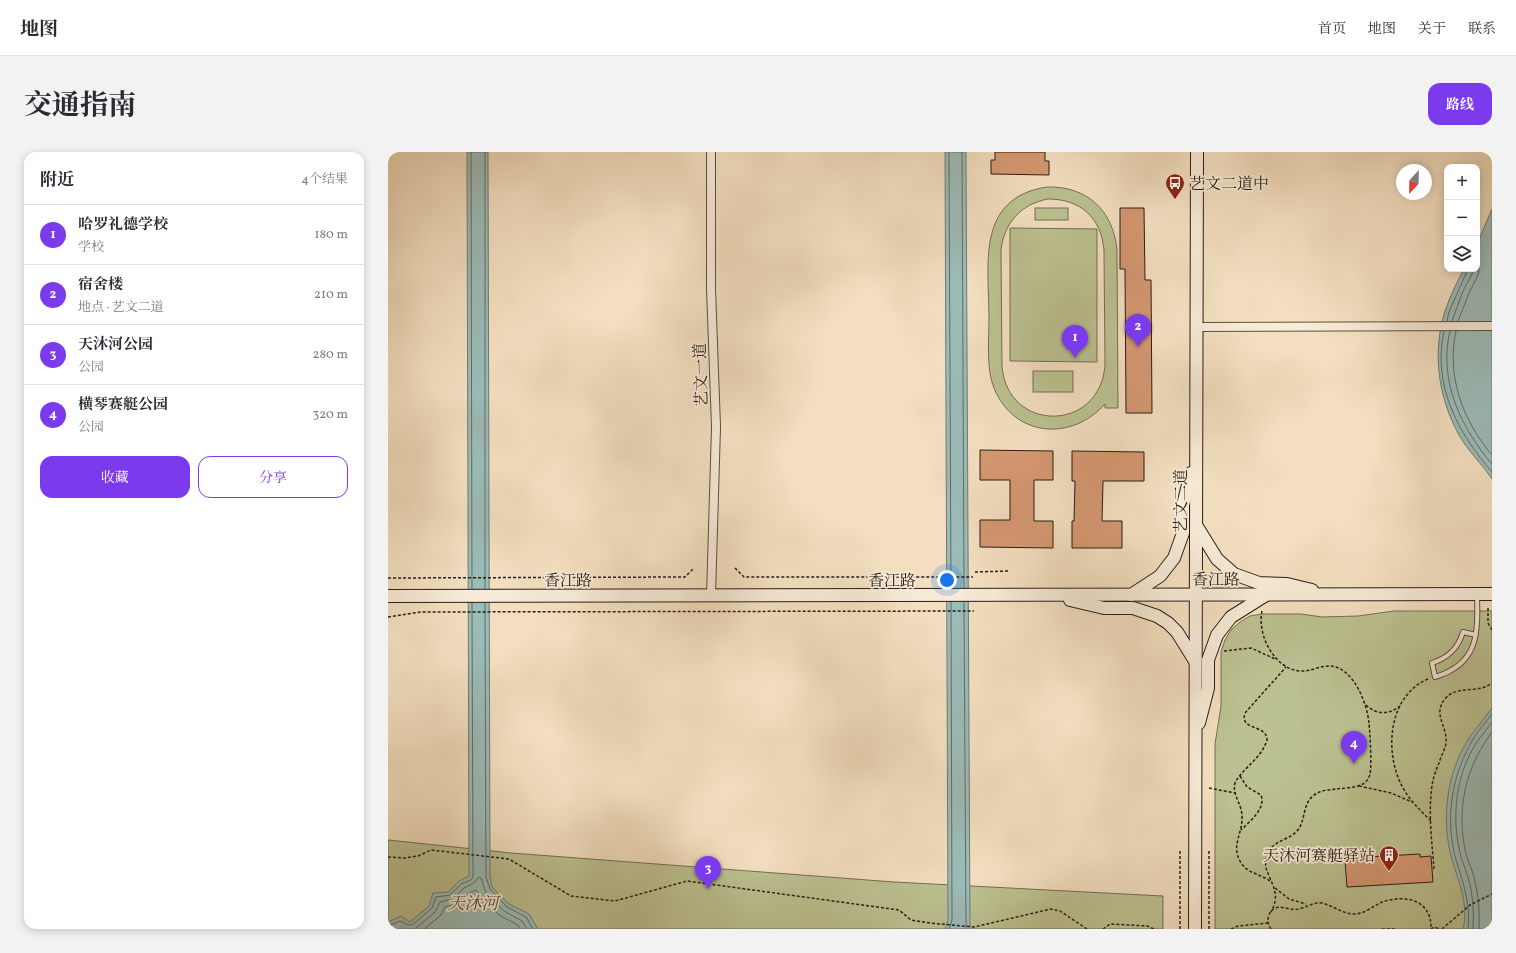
<!DOCTYPE html>
<html lang="zh">
<meta charset="utf-8">
<style>
body{margin:0;font-family:Vollkorn,"Noto Serif SC",serif;background:#f2f2f3;color:#2b2b33}
.controls{position:absolute;right:12px;top:12px;display:grid;overflow:hidden;border-radius:8px;box-shadow:0 2px 10px #0003}
.controls button{width:36px;height:36px;display:grid;place-items:center;padding:0;border:0;border-bottom:1px solid #e1e1e2;background:#fff;color:#2b2b33;font:20px sans-serif}
.compass{position:absolute;left:1008px;top:12px;width:36px;height:36px;border-radius:50%;background:#fff;box-shadow:0 2px 10px #0003;rotate:202deg}
.you{position:absolute;left:559px;top:428px;width:14px;height:14px;margin:-10px;border:3px solid #fff;border-radius:50%;background:#1a73e8;box-shadow:0 0 0 6px #1a73e833}
.badge{display:grid;place-items:center;width:26px;height:26px;border-radius:50%;background:#7c3aed;color:#fff;font-size:13px;font-weight:700}
.pin{position:absolute;translate:-50% -33px;filter:drop-shadow(0 1px 2px #0008)}
.pin::after{content:'';position:absolute;top:21px;width:14px;height:12px;background:inherit;clip-path:polygon(0 0,100% 0,50% 100%)}
.list{margin:0;padding:0;list-style:none}
h2{display:flex;justify-content:space-between;align-items:center;height:52px;margin:0;padding:0 16px;font-size:17px}
h2 small{font-size:13px;font-weight:400;color:#7c7c81}
.list li{display:grid;grid-template-columns:26px 1fr auto;gap:12px;align-items:center;box-sizing:border-box;height:60px;padding:0 16px;border-top:1px solid #e1e1e2}
.list b{display:block;font-size:15px;white-space:nowrap}
.list p{margin:0;font-size:13px;white-space:nowrap;color:#7c7c81}
.list em{font-size:13px;font-style:normal;color:#7c7c81}
.actions{display:flex;gap:8px;padding:12px 16px}
.actions a{flex:1;padding:9px 0;border:1px solid #7c3aed;border-radius:12px;text-align:center;font-size:14px;color:#7c3aed}
.actions .main{background:#7c3aed;color:#fff}
.icon{flex:none;width:22px;height:22px;fill:none;stroke:currentColor;stroke-width:2;stroke-linecap:round;stroke-linejoin:round}
.map{position:relative;flex:none;width:1104px;height:777px;overflow:hidden;border-radius:12px}
header{display:flex;align-items:center;gap:24px;box-sizing:border-box;height:56px;padding:0 20px;background:#fff;border-bottom:1px solid #e1e1e2}
header strong{font-size:19px}
nav{display:flex;gap:22px;margin-inline-start:auto;font-size:14px}
.intro{display:flex;align-items:center;justify-content:space-between;box-sizing:border-box;height:96px;padding:0 24px}
h1{margin:0;font-size:28px}
.button{padding:10px 18px;border-radius:12px;background:#7c3aed;color:#fff;font-size:14px;font-weight:700}
main{display:flex;gap:24px;padding:0 24px}
aside{flex:1;background:#fff;border-radius:12px;box-shadow:0 2px 10px #0003}
.map>svg:first-child{display:block}
.green{fill:#bcc191;stroke:#726f54;fill-rule:evenodd}
.water{fill:#9cbcb8;stroke:#6e7c78}
.lines{fill:none;stroke-linecap:round;stroke-linejoin:round}
.shore{stroke:#626c68;stroke-width:1}
.building{fill:#d59872;stroke:#291d17}
.lane-casing{stroke:#5c4e41;stroke-width:6}
.street-casing{stroke:#5c4e41;stroke-width:10}
.secondary-casing{stroke:#291d17;stroke-width:14}
.path{stroke:#291d17;stroke-width:1.5;stroke-dasharray:3 2;stroke-linecap:butt}
.lane{stroke:#f7ead6;stroke-width:4}
.street{stroke:#f7ead6;stroke-width:8}
.secondary{stroke:#f7ead6;stroke-width:12}
.labels{text-anchor:middle;stroke-width:3.5;stroke-linejoin:round;paint-order:stroke}
.poi-label{font-size:16px;fill:#291d17;stroke:#f7ead6;text-anchor:start}
.street-label{font-size:16px;fill:#291d17;stroke:#f7ead6}
.water-label{font-size:17px;font-style:italic;fill:#4c4d47;stroke:#f7ead6}
</style>
<header>
<strong>地图</strong>
<nav><a>首页</a><a>地图</a><a>关于</a><a>联系</a></nav>
</header>
<div class="intro"><h1>交通指南</h1><a class="button">路线</a></div>
<main>
<aside>
<h2>附近<small>4个结果</small></h2>
<ul class="list">
<li><span class="badge">1</span><div><b>哈罗礼德学校</b><p>学校</p></div><em>180 m</em></li>
<li><span class="badge">2</span><div><b>宿舍楼</b><p>地点 · 艺文二道</p></div><em>210 m</em></li>
<li><span class="badge">3</span><div><b>天沐河公园</b><p>公园</p></div><em>280 m</em></li>
<li><span class="badge">4</span><div><b>横琴赛艇公园</b><p>公园</p></div><em>320 m</em></li>
</ul>
<div class="actions"><a class="main">收藏</a><a>分享</a></div>
</aside>
<div class="map">
<svg width="1104" height="777" viewBox="0 0 1104 777">
<rect width="100%" height="100%" fill="#f3dfc0"/>
<filter id="stains"><feTurbulence type="fractalNoise" baseFrequency=".005" numOctaves="4"/><feColorMatrix values="0 0 0 0 .2 0 0 0 0 .09 0 0 0 0 .02 0 0 0 .5 -.17"/></filter>
<radialGradient id="worn" r=".72"><stop offset=".6" stop-color="#630" stop-opacity="0"/><stop offset="1" stop-color="#630" stop-opacity=".3"/></radialGradient>
<g class="green">
<path d="M 659,35 C 699,34 725,58 729,98 L 730,256 L 717,256 L 717,252 C 683,290 626,285 606,236 C 598,217 601,188 601,167 C 601,113 587,46 659,35 ZM 660,47 C 693,47 713,66 716,98 L 717,213 C 712,281 619,281 614,214 L 613,98 C 616,71 633,52 660,47 Z"/>
<rect x="647" y="56" width="33" height="12"/>
<polygon points="622,76 709,77 709,210 622,209"/>
<rect x="645" y="219" width="40" height="21"/>
<polygon points="1006,459 1104,459 1104,777 827,777 827,592 833,554 833,500 837,488 843,478 852,470 862,464 874,462 913,462 934,465 970,464"/>
<polygon points="0,688 123,701 506,730 775,744 775,777 0,777"/>
</g>
<g class="water">
<polygon points="79,0 100,0 102,724 104,735 121,752 141,762 150,777 0,777 0,770 13,764 22,770 41,754 45,741 60,740 71,729 81,724"/>
<polygon points="557,0 578,0 582,777 557,777 560,768"/>
<path d="M 1104,57 L 1104,327 C 1094,312 1080,299 1071,283 C 1050,245 1044,200 1057,159 C 1062,144 1069,130 1076,117 L 1089,117 L 1089,92 Z"/>
<path d="M 1104,556 L 1104,777 L 1075,777 C 1081,754 1071,730 1064,708 C 1053,668 1058,620 1082,585 C 1089,575 1097,565 1104,556 Z"/>
</g>
<g class="lines">
<g class="shore">
<polyline points="83,0 84,437"/>
<polyline points="97,0 97,437"/>
<polyline points="561,0 563,436"/>
<polyline points="574,0 576,436"/>
<polyline points="1059,169 1061,160 1080,117"/>
<polyline points="1064,169 1075,139 1084,122 1085,117"/>
<polyline points="1070,169 1081,141 1090,123 1091,117 1089,111"/>
<path d="M 1056,179 C 1044,233 1070,281 1104,320"/>
<path d="M 1062,179 C 1050,228 1073,276 1104,312"/>
<path d="M 1068,179 C 1058,224 1075,269 1104,303"/>
<polyline points="576,450 578,777"/>
<polyline points="97,451 98,725 102,737 119,755 138,765 145,777"/>
<polyline points="0,774 12,769 20,773 24,773 44,756 48,745 62,743 73,732 83,728 85,725 84,451"/>
<polyline points="27,777 47,760 52,750 65,747 76,736 86,731 91,725 93,726 98,741 116,759 134,769 139,777"/>
<path d="M 36,777 L 52,764 L 57,755 C 72,753 74,743 88,738 L 111,763 L 130,773 L 132,777"/>
<polyline points="561,777 564,768 563,450"/>
<path d="M 1080,777 C 1083,753 1075,730 1068,708 C 1057,668 1063,625 1084,589 C 1089,580 1097,571 1104,562"/>
<path d="M 1085,777 C 1086,760 1085,742 1080,725 C 1078,718 1075,712 1073,705 C 1063,667 1067,623 1089,590 C 1094,583 1099,577 1104,570"/>
<path d="M 1091,777 C 1092,760 1090,742 1086,725 C 1084,717 1080,710 1078,702 C 1068,658 1077,616 1104,580"/>
</g>
</g>
<g class="building">
<polygon points="607,0 657,0 657,9 661,9 661,23 603,22 603,8 607,8"/>
<polygon points="732,56 756,56 757,128 763,128 764,261 738,261 737,117 732,117"/>
<polygon points="592,298 665,299 665,328 646,328 646,369 665,369 665,396 592,395 592,368 622,368 622,328 592,328"/>
<polygon points="684,299 756,300 756,329 715,329 714,369 734,369 734,396 684,396 684,369 686,369 687,329 684,329"/>
<polygon points="1032,702 1032,705 1043,704 1045,730 959,735 957,709 980,708 979,705"/>
</g>
<g class="lines">
<defs>
<path id="lane" d="M 1088,483 L 1075,480 C 1070,497 1060,506 1044,511 L 1047,525 C 1091,512 1090,481 1089,443"/>
<g id="street">
<polyline points="323,0 323,136 328,275 323,444"/>
<polyline points="808,175 1104,174"/>
</g>
<g id="secondary">
<polyline points="808,373 829,407 846,422 871,431 899,432 924,438"/>
<polyline points="743,443 772,424 786,406 795,381 795,353 803,321"/>
<polyline points="0,444 1104,442"/>
<polyline points="682,448 716,456 745,456 769,464 780,471 789,480 807,509"/>
<polyline points="811,571 820,536 820,508 829,483 843,465 878,443"/>
<polyline points="807,777 809,0"/>
</g>
</defs>
<use href="#lane" class="lane-casing"/>
<use href="#street" class="street-casing"/>
<use href="#secondary" class="secondary-casing"/>
<g class="path">
<polyline points="347,416 356,425 585,425"/>
<polyline points="587,420 620,419"/>
<polyline points="0,426 297,425 306,416"/>
<polyline points="1100,456 1100,471 1104,478"/>
<path d="M 874,459 C 869,483 886,516 911,519 C 922,520 931,514 941,514 C 965,514 979,551 981,571 C 982,581 984,614 982,622 C 981,627 978,630 975,632 C 967,636 956,636 948,637 C 940,638 932,638 925,644 C 914,653 918,669 909,679 C 901,688 887,688 880,700 C 869,722 898,734 883,760"/>
<polyline points="0,465 33,460 586,459"/>
<polyline points="836,499 863,496 887,507"/>
<path d="M 1040,527 C 1000,544 996,600 1014,634 C 1021,648 1032,658 1043,669"/>
<path d="M 978,553 C 988,563 1001,563 1012,554"/>
<path d="M 852,624 L 859,635 L 873,643 C 878,657 862,669 853,678"/>
<polyline points="971,634 1003,641 1024,650"/>
<polyline points="821,636 847,641"/>
<polyline points="792,699 792,777"/>
<polyline points="0,705 17,706 30,704 43,698 121,707 183,744 227,749 299,729 511,758 523,768 542,771 586,775 663,757 672,759 699,777"/>
<path d="M 1046,717 C 1044,690 1040,661 1044,634 C 1045,626 1048,618 1051,611 C 1053,604 1057,598 1058,591 C 1060,575 1044,562 1057,547 C 1069,532 1088,543 1104,531"/>
<path d="M 882,729 C 871,721 859,722 852,709 C 843,693 855,681 854,664 C 854,652 842,639 848,629 C 857,614 873,607 879,588 C 879,572 851,579 857,561 L 898,515"/>
<polyline points="887,736 901,747 918,752"/>
<polyline points="715,777 722,772 759,774 766,777"/>
<polyline points="821,777 821,699"/>
<polyline points="843,777 850,774 880,771"/>
<path d="M 883,777 C 880,773 879,768 881,763 C 887,748 901,760 911,757 C 919,755 925,750 934,751 C 946,754 955,762 966,762 C 977,762 985,754 994,750 C 1018,742 1044,748 1043,777"/>
<polyline points="994,777 1008,777"/>
<polyline points="1043,777 1046,775 1052,777"/>
<polyline points="1054,777 1082,753 1104,742"/>
</g>
<use href="#lane" class="lane"/>
<use href="#street" class="street"/>
<use href="#secondary" class="secondary"/>
</g>
<defs>
<symbol id="bus-pin" viewBox="-11 -11 22 30"><path d="M0 17L-7.5 6A9.5 9.5 0 1 1 7.5 6Z" fill="#8f2418" stroke="#f7ead6"/><path d="M-5-6H5V4H4V6H2V4H-2V6H-4V4H-5ZM-3.5-4V0h7V-4ZM-3.5 1.2v1.5H-2V1.2ZM2 1.2v1.5H3.5V1.2Z" fill="#fff"/></symbol>
<symbol id="building-pin" viewBox="-11 -11 22 30"><path d="M0 17L-7.5 6A9.5 9.5 0 1 1 7.5 6Z" fill="#8f2418" stroke="#f7ead6"/><path d="M-4-6H4V6H1V3H-1V6H-4ZM-2.5-4.3h1.7v1.8h-1.7ZM.8-4.3h1.7v1.8H.8ZM-2.5-1h1.7V.8h-1.7ZM.8-1h1.7V.8H.8Z" fill="#fff"/></symbol>
</defs>
<g fill-rule="evenodd">
<use href="#bus-pin" x="776" y="20" width="22" height="30"/>
<use href="#building-pin" x="990" y="692" width="22" height="30"/>
</g>
<g class="labels">
<g class="poi-label">
<text x="801" y="37">艺文二道中</text>
<text x="987" y="709" text-anchor="end">天沐河赛艇驿站</text>
</g>
<g class="street-label">
<text transform="translate(312 223) rotate(-92)" y="6">艺文一道</text>
<text transform="translate(792 349) rotate(-90)" y="6">艺文二道</text>
<text x="828" y="433">香江路</text>
<text x="180" y="434">香江路</text>
<text x="504" y="434">香江路</text>
</g>
<g class="water-label">
<text x="85" y="757">天沐河</text>
</g>
</g>
<rect width="100%" height="100%" filter="url(#stains)"/>
<rect width="100%" height="100%" fill="url(#worn)"/>
</svg>
<div class="controls">
<button>+</button>
<button>−</button>
<button><svg class="icon" aria-label="layers" viewBox="0 0 24 24"><path d="M12 4l9 5-9 5-9-5zM3 14l9 5 9-5"/></svg></button>
</div>
<svg class="compass" viewBox="-18 -18 36 36"><path d="M0-13l5 13h-10z" fill="#e53935"/><path d="M0 13l5-13h-10z" fill="#7c7c81"/></svg>
<div class="you"></div>
<div class="pin badge" style="left:687px;top:206px">1</div>
<div class="pin badge" style="left:750px;top:195px">2</div>
<div class="pin badge" style="left:320px;top:737px">3</div>
<div class="pin badge" style="left:966px;top:612px">4</div>
</div>
</main>
